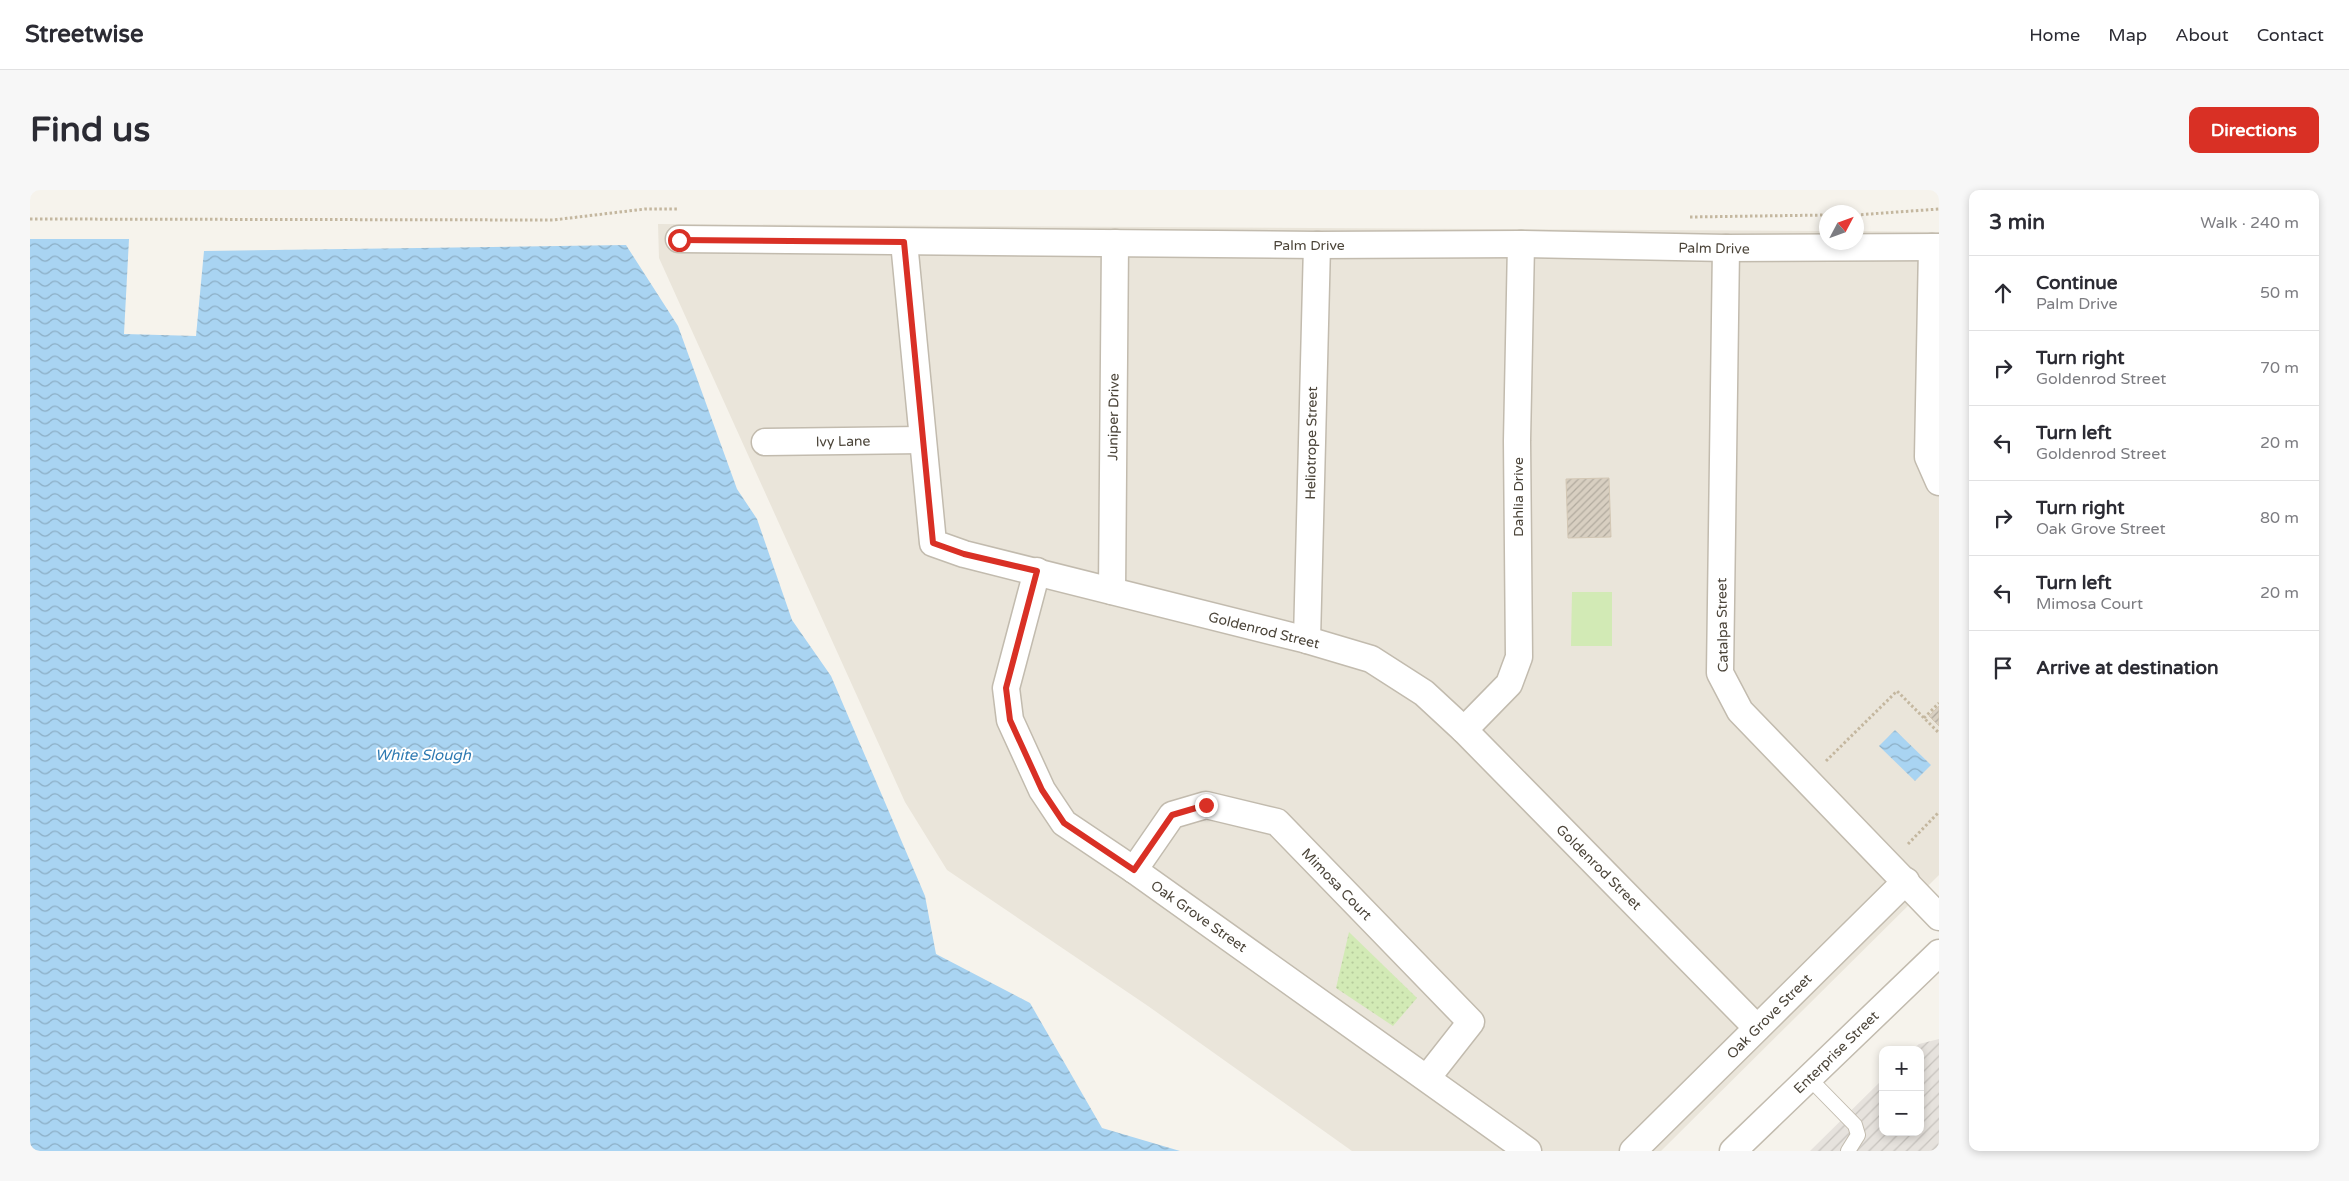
<!DOCTYPE html>
<meta charset="utf-8">
<style>
body{margin:0;font-family:"Varela Round",sans-serif;background:#f7f7f7;color:#2b2b33}
.controls{position:absolute;right:15px;bottom:15px;display:grid;overflow:hidden;border-radius:10px;box-shadow:0 2px 8px #0003}
.controls button{width:45px;height:45px;display:grid;place-items:center;padding:0;border:0;border-bottom:1px solid #e1e1e2;background:#fff;color:#2b2b33;font:25px sans-serif}
.compass{position:absolute;left:1789px;top:15px;width:45px;height:45px;border-radius:50%;background:#fff;box-shadow:0 2px 8px #0003;rotate:49deg}
.stop{position:absolute;width:15px;height:15px;margin:-11px;border:4px solid #d93025;border-radius:50%;background:#fff}
.stop.end{background:#d93025;border-color:#fff;box-shadow:0 1px 5px #0008}
.list{margin:0;padding:0;list-style:none}
h2{display:flex;justify-content:space-between;align-items:center;height:65px;margin:0;padding:0 20px;font-size:21px}
h2 small{font-size:16px;font-weight:400;color:#7c7c81}
.list li{display:grid;grid-template-columns:32px 1fr auto;gap:15px;align-items:center;box-sizing:border-box;height:75px;padding:0 20px;border-top:1px solid #e1e1e2}
.list b{display:block;font-size:19px;white-space:nowrap}
.list p{margin:0;font-size:16px;white-space:nowrap;color:#7c7c81}
.list em{font-size:16px;font-style:normal;color:#7c7c81}
.icon{flex:none;width:28px;height:28px;fill:none;stroke:currentColor;stroke-width:2;stroke-linecap:round;stroke-linejoin:round}
.map{position:relative;flex:none;width:1909px;height:961px;overflow:hidden;border-radius:10px}
header{display:flex;align-items:center;gap:30px;box-sizing:border-box;height:70px;padding:0 25px;background:#fff;border-bottom:1px solid #e1e1e2}
header strong{font-size:24px}
nav{display:flex;gap:28px;margin-inline-start:auto;font-size:18px}
.intro{display:flex;align-items:center;justify-content:space-between;box-sizing:border-box;height:120px;padding:0 30px}
h1{margin:0;font-size:35px}
.button{padding:12px 22px;border-radius:10px;background:#d93025;color:#fff;font-size:18px;font-weight:700}
main{display:flex;gap:30px;padding:0 30px}
aside{flex:1;background:#fff;border-radius:10px;box-shadow:0 2px 8px #0003}
.map>svg:first-child{display:block}
.residential{fill:#eae5da}
.industrial{fill:url(#industrial-furrows)}
.grass{fill:url(#grass-dots)}
.garden{fill:#d2eab5}
.water{fill:url(#water-waves)}
.building{fill:url(#building-hatch);stroke:#d3c7b4}
.lines{fill:none;stroke-linecap:round;stroke-linejoin:round}
.lane-casing{stroke:#c2bbae;stroke-width:16}
.street-casing{stroke:#c2bbae;stroke-width:29}
.path{stroke:#c4b79f;stroke-width:3;stroke-dasharray:2.5 2.5;stroke-linecap:butt}
.lane{stroke:#fff;stroke-width:14}
.street{stroke:#fff;stroke-width:26}
.route{stroke:#d93025;stroke-width:6}
.labels{text-anchor:middle;stroke-width:4;stroke-linejoin:round;paint-order:stroke}
.street-label{font-size:14px;fill:#4b4439;stroke:#fff}
.water-label{font-size:15px;font-style:italic;fill:#2e7ab2;stroke:#fff}
</style>
<header>
<strong>Streetwise</strong>
<nav><a>Home</a><a>Map</a><a>About</a><a>Contact</a></nav>
</header>
<div class="intro"><h1>Find us</h1><a class="button">Directions</a></div>
<main>
<div class="map">
<svg width="1909" height="961" viewBox="0 0 1909 961">
<defs>
<pattern id="industrial-furrows" width="10" height="10" patternUnits="userSpaceOnUse" patternTransform="scale(1.25)"><rect width="10" height="10" fill="#e6e2dd"/><path d="M-1 1l2-2M0 10L10 0M9 11l2-2" fill="none" stroke="#c7c3be"/></pattern>
<pattern id="grass-dots" width="8" height="8" patternUnits="userSpaceOnUse" patternTransform="scale(1.25)"><rect width="8" height="8" fill="#d2eab5"/><path d="M2 2h.1M6 6h.1" fill="none" stroke="#b6ca9c" stroke-width="1.8" stroke-linecap="round"/></pattern>
<pattern id="water-waves" width="16" height="10" patternUnits="userSpaceOnUse" patternTransform="scale(1.25)"><rect width="16" height="10" fill="#a9d4f2"/><path d="M0 5q4-4 8 0t8 0" fill="none" stroke="#8caec5"/></pattern>
<pattern id="building-hatch" width="6" height="6" patternUnits="userSpaceOnUse" patternTransform="scale(1.25)"><rect width="6" height="6" fill="#d8cfc1"/><path d="M-1 1l2-2M0 6l6-6M5 7l2-2" fill="none" stroke="#b1aa9e"/></pattern>
</defs>
<rect width="100%" height="100%" fill="#f6f3ec"/>
<polygon class="residential" points="628,34 1796,41 1796,52 1826,52 1827,41 1909,42 1909,685 1631,961 1322,961 1118,816 917,680 875,612 629,68"/>
<polygon class="industrial" points="1909,849 1909,961 1780,961 1853,889 1853,942 1890,942 1890,860 1882,860 1889,854"/>
<polygon class="grass" points="1319,742 1387,808 1363,836 1306,798"/>
<polygon class="garden" points="1542,402 1582,402 1582,456 1541,456"/>
<g class="water">
<polygon points="0,49 99,49 94,144 166,146 174,61 596,55 648,136 707,299 727,329 762,430 801,486 895,706 906,764 1000,813 1072,938 1150,961 0,961"/>
<polygon points="1865,540 1901,575 1885,591 1849,556"/>
</g>
<g class="building">
<polygon points="1579,288 1581,347 1538,348 1536,289"/>
<polygon points="1909,516 1909,536 1899,526"/>
</g>
<g class="lines">
<defs>
<polyline id="lane" points="1779,888 1825,935 1828,945 1818,961"/>
<g id="street">
<polyline points="649,49 1287,55 1491,54 1696,58 1909,57"/>
<polyline points="874,52 903,353 934,364 1277,450 1341,469 1394,503 1434,540 1727,838"/>
<polyline points="1902,57 1898,267 1909,292"/>
<polyline points="1696,58 1690,483 1710,521 1909,727"/>
<polyline points="735,252 892,250"/>
<polyline points="1007,381 976,498 980,530 1012,600 1034,633 1104,680 1498,961"/>
<polyline points="1082,401 1085,53"/>
<polyline points="1277,450 1287,55"/>
<polyline points="1434,540 1479,494 1489,467 1487,251 1491,54"/>
<polyline points="1104,680 1142,625 1176,615 1247,632 1441,832 1397,888"/>
<polyline points="1603,961 1876,691"/>
<polyline points="1703,961 1909,763"/>
</g>
</defs>
<use href="#lane" class="lane-casing"/>
<use href="#street" class="street-casing"/>
<g class="path">
<polyline points="1826,25 1909,19"/>
<polyline points="1660,27 1796,25"/>
<polyline points="0,29 523,30 615,19 648,19"/>
<polyline points="1894,528 1909,513"/>
<polyline points="1796,571 1867,501 1909,543"/>
<polyline points="1878,654 1909,622"/>
</g>
<use href="#lane" class="lane"/>
<use href="#street" class="street"/>
</g>
<g class="lines">
<polyline class="route" points="649,50 874,52 903,353 934,364 1007,381 976,498 980,530 1012,600 1034,633 1104,680 1142,625 1176,615"/>
</g>
<g class="labels">
<g class="street-label">
<text x="1279" y="60">Palm Drive</text>
<text transform="translate(1684 58) rotate(1)" y="5">Palm Drive</text>
<text transform="translate(1083 227) rotate(-89)" y="5">Juniper Drive</text>
<text transform="translate(813 251) rotate(-1)" y="5">Ivy Lane</text>
<text transform="translate(1281 253) rotate(-89)" y="5">Heliotrope Street</text>
<text transform="translate(1488 307) rotate(-90)" y="5">Dahlia Drive</text>
<text transform="translate(1692 435) rotate(-91)" y="5">Catalpa Street</text>
<text transform="translate(1234 440) rotate(14)" y="5">Goldenrod Street</text>
<text transform="translate(1569 677) rotate(45)" y="5">Goldenrod Street</text>
<text transform="translate(1307 694) rotate(46)" y="5">Mimosa Court</text>
<text transform="translate(1169 726) rotate(35)" y="5">Oak Grove Street</text>
<text transform="translate(1739 826) rotate(-45)" y="5">Oak Grove Street</text>
<text transform="translate(1806 862) rotate(-44)" y="5">Enterprise Street</text>
</g>
<g class="water-label">
<text x="393" y="570">White Slough</text>
</g>
</g>
</svg>
<div class="controls">
<button>+</button>
<button>−</button>
</div>
<svg class="compass" viewBox="-18 -18 36 36"><path d="M0-13l5 13h-10z" fill="#e53935"/><path d="M0 13l5-13h-10z" fill="#7c7c81"/></svg>
<div class="stop" style="left:649px;top:50px"></div>
<div class="stop end" style="left:1176px;top:615px"></div>
</div>
<aside>
<h2>3 min<small>Walk · 240 m</small></h2>
<ul class="list">
<li><svg class="icon" aria-label="ahead" viewBox="0 0 24 24"><path d="M12 20V5M6 11l6-6 6 6"/></svg><div><b>Continue</b><p>Palm Drive</p></div><em>50 m</em></li>
<li><svg class="icon" aria-label="right" viewBox="0 0 24 24"><path d="M7 20v-9h11M14 6l5 5-5 5"/></svg><div><b>Turn right</b><p>Goldenrod Street</p></div><em>70 m</em></li>
<li><svg class="icon" aria-label="left" viewBox="0 0 24 24"><path d="M17 20v-9H6M10 6l-5 5 5 5"/></svg><div><b>Turn left</b><p>Goldenrod Street</p></div><em>20 m</em></li>
<li><svg class="icon" aria-label="right" viewBox="0 0 24 24"><path d="M7 20v-9h11M14 6l5 5-5 5"/></svg><div><b>Turn right</b><p>Oak Grove Street</p></div><em>80 m</em></li>
<li><svg class="icon" aria-label="left" viewBox="0 0 24 24"><path d="M17 20v-9H6M10 6l-5 5 5 5"/></svg><div><b>Turn left</b><p>Mimosa Court</p></div><em>20 m</em></li>
<li><svg class="icon" aria-label="arrive" viewBox="0 0 24 24"><path d="M6 21V4h12l-3 4 3 4H6"/></svg><div><b>Arrive at destination</b></div></li>
</ul>
</aside>
</main>
